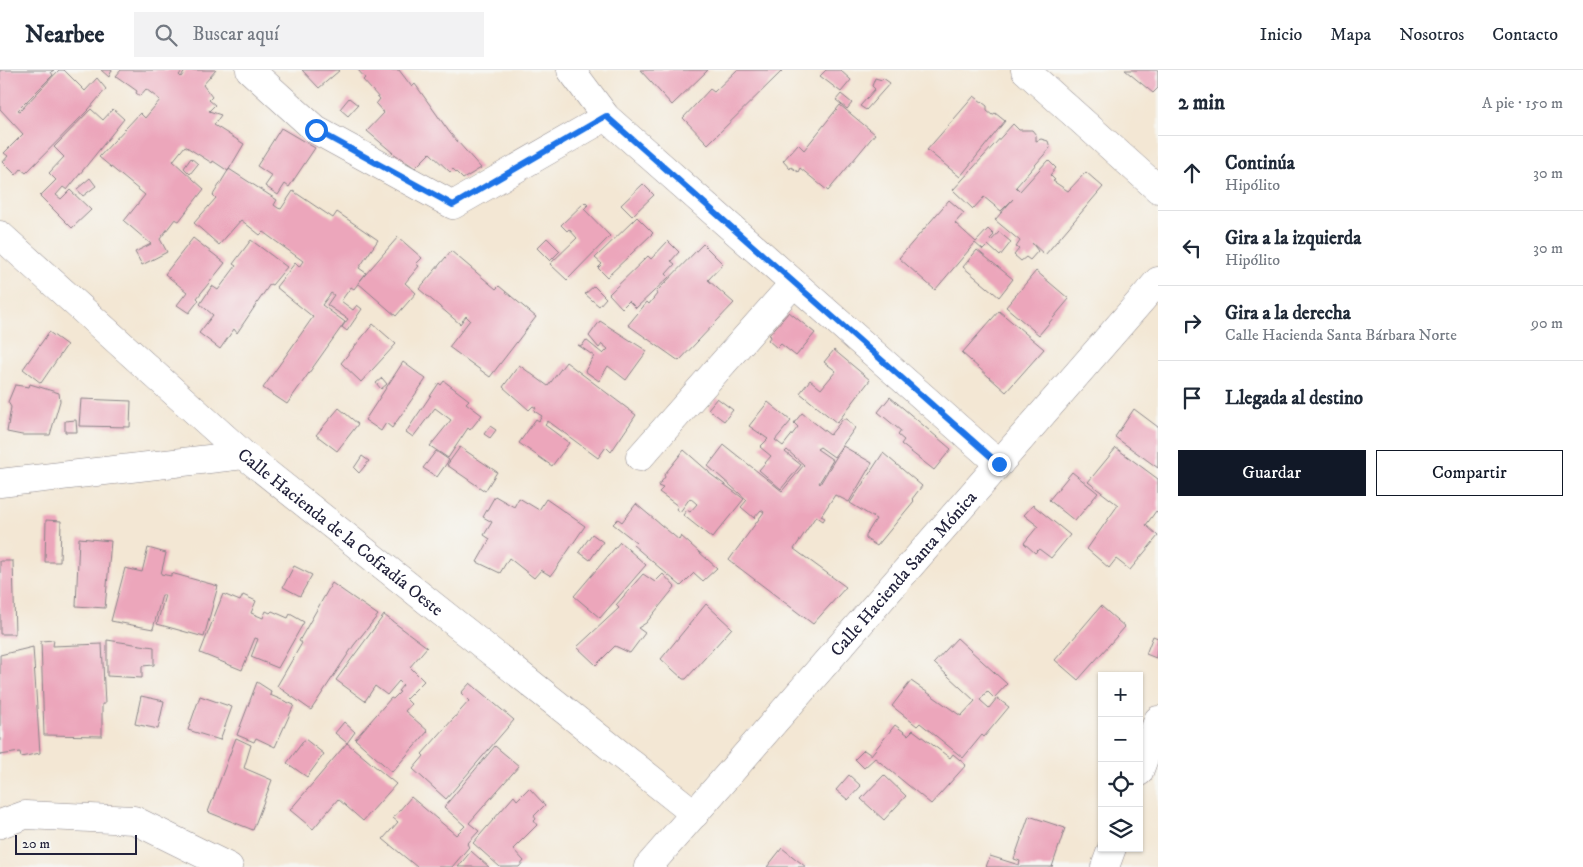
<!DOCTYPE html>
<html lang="es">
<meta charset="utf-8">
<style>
body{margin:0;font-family:"IM FELL DW Pica",serif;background:#f2f2f3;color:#1f2937}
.controls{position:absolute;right:15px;bottom:15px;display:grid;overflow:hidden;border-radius:0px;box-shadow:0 1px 4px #0004}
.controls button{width:45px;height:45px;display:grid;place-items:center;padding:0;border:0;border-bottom:1px solid #e0e1e3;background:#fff;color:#1f2937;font:25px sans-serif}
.scale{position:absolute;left:15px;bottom:12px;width:122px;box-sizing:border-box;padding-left:5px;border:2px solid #22223b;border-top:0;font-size:14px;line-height:18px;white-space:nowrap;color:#22223b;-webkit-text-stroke:4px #f6f6f2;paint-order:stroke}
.stop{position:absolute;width:15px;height:15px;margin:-11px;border:4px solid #1a73e8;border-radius:50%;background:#fff}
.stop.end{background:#1a73e8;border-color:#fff;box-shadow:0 1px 5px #0008}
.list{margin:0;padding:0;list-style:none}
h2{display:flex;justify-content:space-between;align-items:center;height:65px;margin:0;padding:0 20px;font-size:21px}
h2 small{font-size:16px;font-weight:400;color:#747a83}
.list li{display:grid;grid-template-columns:32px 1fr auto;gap:15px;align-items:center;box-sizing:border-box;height:75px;padding:0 20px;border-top:1px solid #e0e1e3}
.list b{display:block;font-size:19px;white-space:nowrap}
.list p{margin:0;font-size:16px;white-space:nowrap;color:#747a83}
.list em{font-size:16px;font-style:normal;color:#747a83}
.actions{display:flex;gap:10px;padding:15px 20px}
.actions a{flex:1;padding:11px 0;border:1px solid #111827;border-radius:0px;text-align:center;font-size:18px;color:#111827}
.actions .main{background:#111827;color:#fff}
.icon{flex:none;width:28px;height:28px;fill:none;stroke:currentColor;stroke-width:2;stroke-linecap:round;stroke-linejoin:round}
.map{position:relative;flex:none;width:1158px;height:797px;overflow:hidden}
header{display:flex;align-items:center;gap:30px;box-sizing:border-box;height:70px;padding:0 25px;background:#fff;border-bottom:1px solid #e0e1e3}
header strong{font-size:24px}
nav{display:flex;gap:28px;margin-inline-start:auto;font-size:18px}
.search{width:350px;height:45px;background:#f2f2f3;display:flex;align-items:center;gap:12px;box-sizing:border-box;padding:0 18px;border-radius:0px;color:#747a83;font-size:19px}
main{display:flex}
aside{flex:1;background:#fff}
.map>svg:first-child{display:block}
.building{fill:#eca6bb}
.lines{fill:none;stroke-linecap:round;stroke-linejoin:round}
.minor-casing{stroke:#8a8488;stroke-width:29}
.tertiary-casing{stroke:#8a8488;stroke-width:29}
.minor{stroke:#fff;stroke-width:28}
.tertiary{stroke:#fff;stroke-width:28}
.route{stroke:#1a73e8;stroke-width:6}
.labels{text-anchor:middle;stroke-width:4;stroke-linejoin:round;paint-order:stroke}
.street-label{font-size:18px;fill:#22223b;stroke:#f6f6f2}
</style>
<header>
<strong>Nearbee</strong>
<div class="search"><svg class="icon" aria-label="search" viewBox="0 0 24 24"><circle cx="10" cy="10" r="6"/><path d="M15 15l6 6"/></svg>Buscar aquí</div>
<nav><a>Inicio</a><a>Mapa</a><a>Nosotros</a><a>Contacto</a></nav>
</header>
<main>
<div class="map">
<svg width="1158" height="797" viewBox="0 0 1158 797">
<rect width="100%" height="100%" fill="#f6f6f2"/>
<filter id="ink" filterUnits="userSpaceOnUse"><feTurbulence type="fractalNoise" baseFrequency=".02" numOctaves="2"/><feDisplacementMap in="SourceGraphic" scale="10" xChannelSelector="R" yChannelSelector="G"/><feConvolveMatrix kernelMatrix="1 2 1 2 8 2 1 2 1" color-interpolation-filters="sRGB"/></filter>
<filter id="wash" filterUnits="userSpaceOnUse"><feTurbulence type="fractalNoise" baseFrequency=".0096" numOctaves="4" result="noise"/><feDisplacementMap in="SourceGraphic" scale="20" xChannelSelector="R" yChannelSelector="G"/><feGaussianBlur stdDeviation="1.12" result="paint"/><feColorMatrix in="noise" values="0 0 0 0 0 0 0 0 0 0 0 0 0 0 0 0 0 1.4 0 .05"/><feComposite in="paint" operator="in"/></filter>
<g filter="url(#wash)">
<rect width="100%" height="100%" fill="#f3e7d4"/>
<g id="blocks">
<g class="building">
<polygon points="0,0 54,0 51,2 53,5 18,40 20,41 59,0 64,0 85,21 97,8 106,19 89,39 26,103 21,99 16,105 3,92 8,86 4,83 23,64 0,39"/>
<polygon points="101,0 112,0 109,7"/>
<polygon points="121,0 183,0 179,5 181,7 186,0 216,0 203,15 212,27 209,30 215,35 209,41 221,45 214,55 244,74 228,101 213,91 212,93 185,76 173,91 204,119 179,151 175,149 160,169 167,182 142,195 135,182 151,174 124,151 145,125 99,87 140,43 145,48 160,30 146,19 140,26 136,23 137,21 116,6"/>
<polygon points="302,0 340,0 319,18"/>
<polygon points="358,0 399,0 412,17 415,14 450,63 481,98 463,109 453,99 450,102 430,83 415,98 393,83 367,61 384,43 376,34 380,29 363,10 365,8"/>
<polygon points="640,0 708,0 672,35"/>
<polygon points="737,0 783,0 708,74 683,48 710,19 714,22"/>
<polygon points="826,0 840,0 851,10 841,22 820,6"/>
<polygon points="1125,0 1158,0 1158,18 1153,23"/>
<polygon points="875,8 882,10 883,8 890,13 866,40 860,36 875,19 872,16"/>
<polygon points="841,24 852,33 847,39 836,30"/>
<polygon points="974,26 987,36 987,41 992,45 995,43 1005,51 960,107 927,80"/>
<polygon points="349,28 358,35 348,46 340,39"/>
<polygon points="840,35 875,64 828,121 800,98 798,102 791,97 790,99 783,91 798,74 804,80"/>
<polygon points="91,39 103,50 113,39 124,49 67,120 63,117 56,125 61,129 70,120 91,140 72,158 40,126 56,110 49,103 64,87 54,77"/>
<polygon points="1013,54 1019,60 1032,60 1036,65 1036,71 1041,69 1048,71 1050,78 1016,117 1020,121 1048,90 1056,98 1050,105 1055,110 1053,111 1068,121 1086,102 1103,117 1045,185 1032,173 1038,181 1030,190 1026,187 1021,191 1014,185 1019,179 1016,177 1020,171 995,150 1013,129 1001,141 984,127 973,139 953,120"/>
<polygon points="281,58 315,78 289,117 285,114 278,125 265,116 272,106 257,96"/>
<polygon points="191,88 198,94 190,104 184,98"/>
<polygon points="229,99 277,130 274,135 278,138 281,139 293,121 333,148 337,142 378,170 359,198 366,203 354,219 351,217 341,231 353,240 357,235 362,239 347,261 342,257 348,249 327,235 334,225 331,223 322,235 345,252 287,334 263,318 313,247 276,217 295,193 299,197 303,191 263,162 260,165 241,150 219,175 194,153 216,128 213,125"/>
<polygon points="90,108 96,116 83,126 77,119"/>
<polygon points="643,114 654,125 632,146 621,135"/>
<polygon points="949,130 964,143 955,153 976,172 988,159 994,165 990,169 991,171 999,162 1011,172 1000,186 988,175 983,180 975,173 935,220 899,188"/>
<polygon points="585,132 588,135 584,139 610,166 567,210 550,194 577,168 569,159 567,161 561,155"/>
<polygon points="637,147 653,163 607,207 598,198 602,194 595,188"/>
<polygon points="398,167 422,188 416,194 419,196 405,213 416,223 396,246 358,213"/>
<polygon points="193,168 225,193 197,228 199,230 189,243 177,235 187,222 165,204"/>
<polygon points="547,168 560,181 550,191 537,178"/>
<polygon points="251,170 287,197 272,215 270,214 237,263 234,259 220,279 199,263 213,245 200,234 212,216 218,220 236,196 233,194"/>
<polygon points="668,171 679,182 671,191 675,194 666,204 669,207 636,238 629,231 622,238 609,224 648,186 651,189"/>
<polygon points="703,174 723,194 708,210 734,233 679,291 628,255 647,232 649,234 657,224 656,222"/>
<polygon points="977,180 1013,209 999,227 963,197"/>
<polygon points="451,181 496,219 499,216 536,247 490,307 449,277 470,250 466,246 460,254 419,219"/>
<polygon points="1036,201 1069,229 1039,265 1006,237"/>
<polygon points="594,216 606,228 599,236 585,224"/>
<polygon points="999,241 1044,279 1006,322 962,283"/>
<polygon points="789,242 815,263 796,286 781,274 777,278 768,270 771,266 769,265"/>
<polygon points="600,251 647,281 626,310 608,296 599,311 585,301 594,286 578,275 582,276 586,270 603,284 608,279 602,274 599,278 589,266"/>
<polygon points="373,254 396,274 361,312 341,293"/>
<polygon points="49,262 67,275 41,313 23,299"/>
<polygon points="834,280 870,310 837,353 800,323 810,310 821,319 836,301 824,292"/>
<polygon points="403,292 426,309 392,358 386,353 381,361 365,350"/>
<polygon points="566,292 636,345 611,382 606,377 598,388 548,351 545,355 569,373 552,396 519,373 536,349 539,351 542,346 534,341 536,338 533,336 529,340 503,317 519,295 548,316"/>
<polygon points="382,308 387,314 381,319 376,313"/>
<polygon points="444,311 469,330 466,333 482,345 470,360 468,358 448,388 430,376 451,350 435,338 413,367 406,362 439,313 441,315"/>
<polygon points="30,314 59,323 60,331 50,365 22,365 7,362 11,337 8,332 15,315 29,317"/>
<polygon points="890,327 951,379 934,400 901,374 904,370 898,365 901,361 878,342"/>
<polygon points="717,328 733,340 724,351 708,339"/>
<polygon points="81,329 131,331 130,357 79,356"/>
<polygon points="768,332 791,351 775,370 783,376 798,357 794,353 802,343 830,365 843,349 847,349 855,358 834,387 820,377 817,379 833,390 819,413 820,414 843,376 872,393 849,432 835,425 821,446 825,448 823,451 816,446 794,479 846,517 813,554 729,490 764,442 761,440 754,448 741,437 747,430 708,396 724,375 782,421 804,395 787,380 785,382 801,395 781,419 759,400 771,386 760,377 768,369 749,356"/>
<polygon points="339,338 358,354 337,381 316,365"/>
<polygon points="1134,339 1158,357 1158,398 1115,367"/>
<polygon points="76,350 77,362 65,362 65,351"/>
<polygon points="490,356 496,360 490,368 484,364"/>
<polygon points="460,377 497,402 485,421 447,395"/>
<polygon points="1116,378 1158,409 1158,443 1156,441 1146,455 1158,466 1130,500 1116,489 1109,498 1087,479 1118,435 1088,412"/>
<polygon points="684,380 709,402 709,403 744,429 712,468 683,445 687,440 690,442 697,434 690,428 680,442 676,439 678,436 659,422 663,418 658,416 665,407 664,405"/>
<polygon points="436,381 449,390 437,407 423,398"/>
<polygon points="883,383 922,416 912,429 914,431 877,476 866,469 866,465 876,449 850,433"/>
<polygon points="362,386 369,391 359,403 354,398"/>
<polygon points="1072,402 1098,423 1075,451 1049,430"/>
<polygon points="495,426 514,437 519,428 539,440 546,429 585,456 551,506 541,500 534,508 509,488 500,503 477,492 490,469 484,465 492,452 483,447"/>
<polygon points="636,434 679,470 681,466 717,498 703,511 694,503 681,516 633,475 636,472 613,454 618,449 622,452"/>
<polygon points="1033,435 1070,465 1051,488 1039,479 1035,483 1024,473 1038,456 1024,445"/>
<polygon points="46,450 61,451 60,492 45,492"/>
<polygon points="592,464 603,472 590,490 579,482"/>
<polygon points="79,468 111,471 105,538 76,536"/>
<polygon points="620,472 646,495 600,548 574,526"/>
<polygon points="148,478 166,483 161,504 171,506 171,503 218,516 204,567 157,554 165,525 162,525 153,559 111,551 125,498 142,502"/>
<polygon points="0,491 13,491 15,564 0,564"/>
<polygon points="294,496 312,505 300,526 283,517"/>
<polygon points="643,504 655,512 663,504 675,517 646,553 638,558 645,563 630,583 615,576 596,595 577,577 619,538 616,535"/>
<polygon points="332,513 378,545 354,575 311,640 277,616 302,573 299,571"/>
<polygon points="223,524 240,531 243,525 256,531 251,543 263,548 266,541 270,543 272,541 288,548 290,544 304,552 278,598 251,587 258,569 255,568 242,600 200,583"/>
<polygon points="706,534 732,558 686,609 683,609 661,589"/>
<polygon points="1101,536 1125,557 1078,610 1055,590"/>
<polygon points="384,545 427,577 410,597 424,611 406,629 411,634 405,641 428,661 392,702 355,669 391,628 393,629 400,622 398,621 403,615 399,611 387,625 375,616 365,631 336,610"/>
<polygon points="1153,566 1158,568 1156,588 1146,584"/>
<polygon points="957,568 1007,614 994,628 987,621 980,630 989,638 997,628 1009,637 984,667 982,665 963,688 920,653 917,656 892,636 911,611 961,646 975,631 934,593"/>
<polygon points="54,570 53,576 102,574 105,634 102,634 102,666 44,665 41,571"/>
<polygon points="107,570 154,577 154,595 142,596 142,608 107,606"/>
<polygon points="33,577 40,683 21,687 20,682 0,685 0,585"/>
<polygon points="257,612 271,621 270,625 294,635 275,677 256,668 254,672 237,665"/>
<polygon points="470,613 514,650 446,729 413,699 424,686 422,684 469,631 461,623"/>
<polygon points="141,626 164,631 158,659 135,654"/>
<polygon points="200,626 232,637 220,670 188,660"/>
<polygon points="344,652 355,662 347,673 396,714 363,751 338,729 313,759 290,740 347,673 335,663"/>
<polygon points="895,655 908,665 913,660 950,688 953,684 966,695 931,734 875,688 864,698 855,689 864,680 871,685"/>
<polygon points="236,668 251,675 244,698 272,710 253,760 208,742"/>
<polygon points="305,669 324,684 307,707 287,693"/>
<polygon points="495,676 519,696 469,753 479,761 467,774 469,777 452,797 417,797 383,769 398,752 393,748 411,727 456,765 465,756 444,737"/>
<polygon points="849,705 861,716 848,730 836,720"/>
<polygon points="884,705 906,726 884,750 861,729"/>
<polygon points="529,718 545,735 534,746 536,749 534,751 537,755 513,779 524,791 519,797 500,797 473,773 514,726 517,730"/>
<polygon points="1029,746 1065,758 1052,797 986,797 990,786 1019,795 1020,791 1014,789"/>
<polygon points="782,778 806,797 767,797"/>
<polygon points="471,781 489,797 458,797"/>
</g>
</g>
</g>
<g filter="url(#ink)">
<use href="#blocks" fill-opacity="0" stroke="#8a8488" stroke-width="1"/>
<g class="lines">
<defs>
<g id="minor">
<polyline points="250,0 316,60 453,135 606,47"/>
<polyline points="571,0 606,47 999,394"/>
<polyline points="1025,0 1158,119"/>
<path id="s1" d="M 0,165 L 244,385 L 695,744"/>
<polyline points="640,387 794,213"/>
<polyline points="0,413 244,385"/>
<polyline points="1139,702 1158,650"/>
<polyline points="0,754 25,745 134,750 229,797"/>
<polyline points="1105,797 1112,778"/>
</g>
<g id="tertiary">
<path id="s2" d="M 648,797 L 1158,211"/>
</g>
</defs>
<use href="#minor" class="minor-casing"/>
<use href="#tertiary" class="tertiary-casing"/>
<use href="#minor" class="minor"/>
<use href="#tertiary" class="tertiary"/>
</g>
</g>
<g class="lines" filter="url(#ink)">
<polyline class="route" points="316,60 453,135 606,46 999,394"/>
</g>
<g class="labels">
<g class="street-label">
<text dy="6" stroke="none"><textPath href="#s1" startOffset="452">Calle Hacienda de la Cofradía Oeste</textPath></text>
<text dy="6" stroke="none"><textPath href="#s2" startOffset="389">Calle Hacienda Santa Mónica</textPath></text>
</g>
</g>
</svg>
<div class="controls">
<button>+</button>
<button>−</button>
<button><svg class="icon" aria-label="locate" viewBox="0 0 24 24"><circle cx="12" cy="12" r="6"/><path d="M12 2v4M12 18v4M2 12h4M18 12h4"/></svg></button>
<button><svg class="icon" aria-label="layers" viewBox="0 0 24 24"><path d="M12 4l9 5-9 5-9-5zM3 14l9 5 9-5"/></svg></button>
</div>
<div class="scale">20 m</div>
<div class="stop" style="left:316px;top:60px"></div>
<div class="stop end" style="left:999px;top:394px"></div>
</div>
<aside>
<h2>2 min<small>A pie · 150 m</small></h2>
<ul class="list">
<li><svg class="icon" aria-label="ahead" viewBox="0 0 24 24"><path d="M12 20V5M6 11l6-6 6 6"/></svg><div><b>Continúa</b><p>Hipólito</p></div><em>30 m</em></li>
<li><svg class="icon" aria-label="left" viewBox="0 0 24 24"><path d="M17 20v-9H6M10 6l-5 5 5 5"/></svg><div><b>Gira a la izquierda</b><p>Hipólito</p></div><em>30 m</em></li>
<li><svg class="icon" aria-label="right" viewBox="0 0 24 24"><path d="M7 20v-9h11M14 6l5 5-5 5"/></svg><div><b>Gira a la derecha</b><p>Calle Hacienda Santa Bárbara Norte</p></div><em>90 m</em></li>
<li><svg class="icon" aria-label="arrive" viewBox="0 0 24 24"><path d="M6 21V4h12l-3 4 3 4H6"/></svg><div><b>Llegada al destino</b></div></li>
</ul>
<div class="actions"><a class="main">Guardar</a><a>Compartir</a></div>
</aside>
</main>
